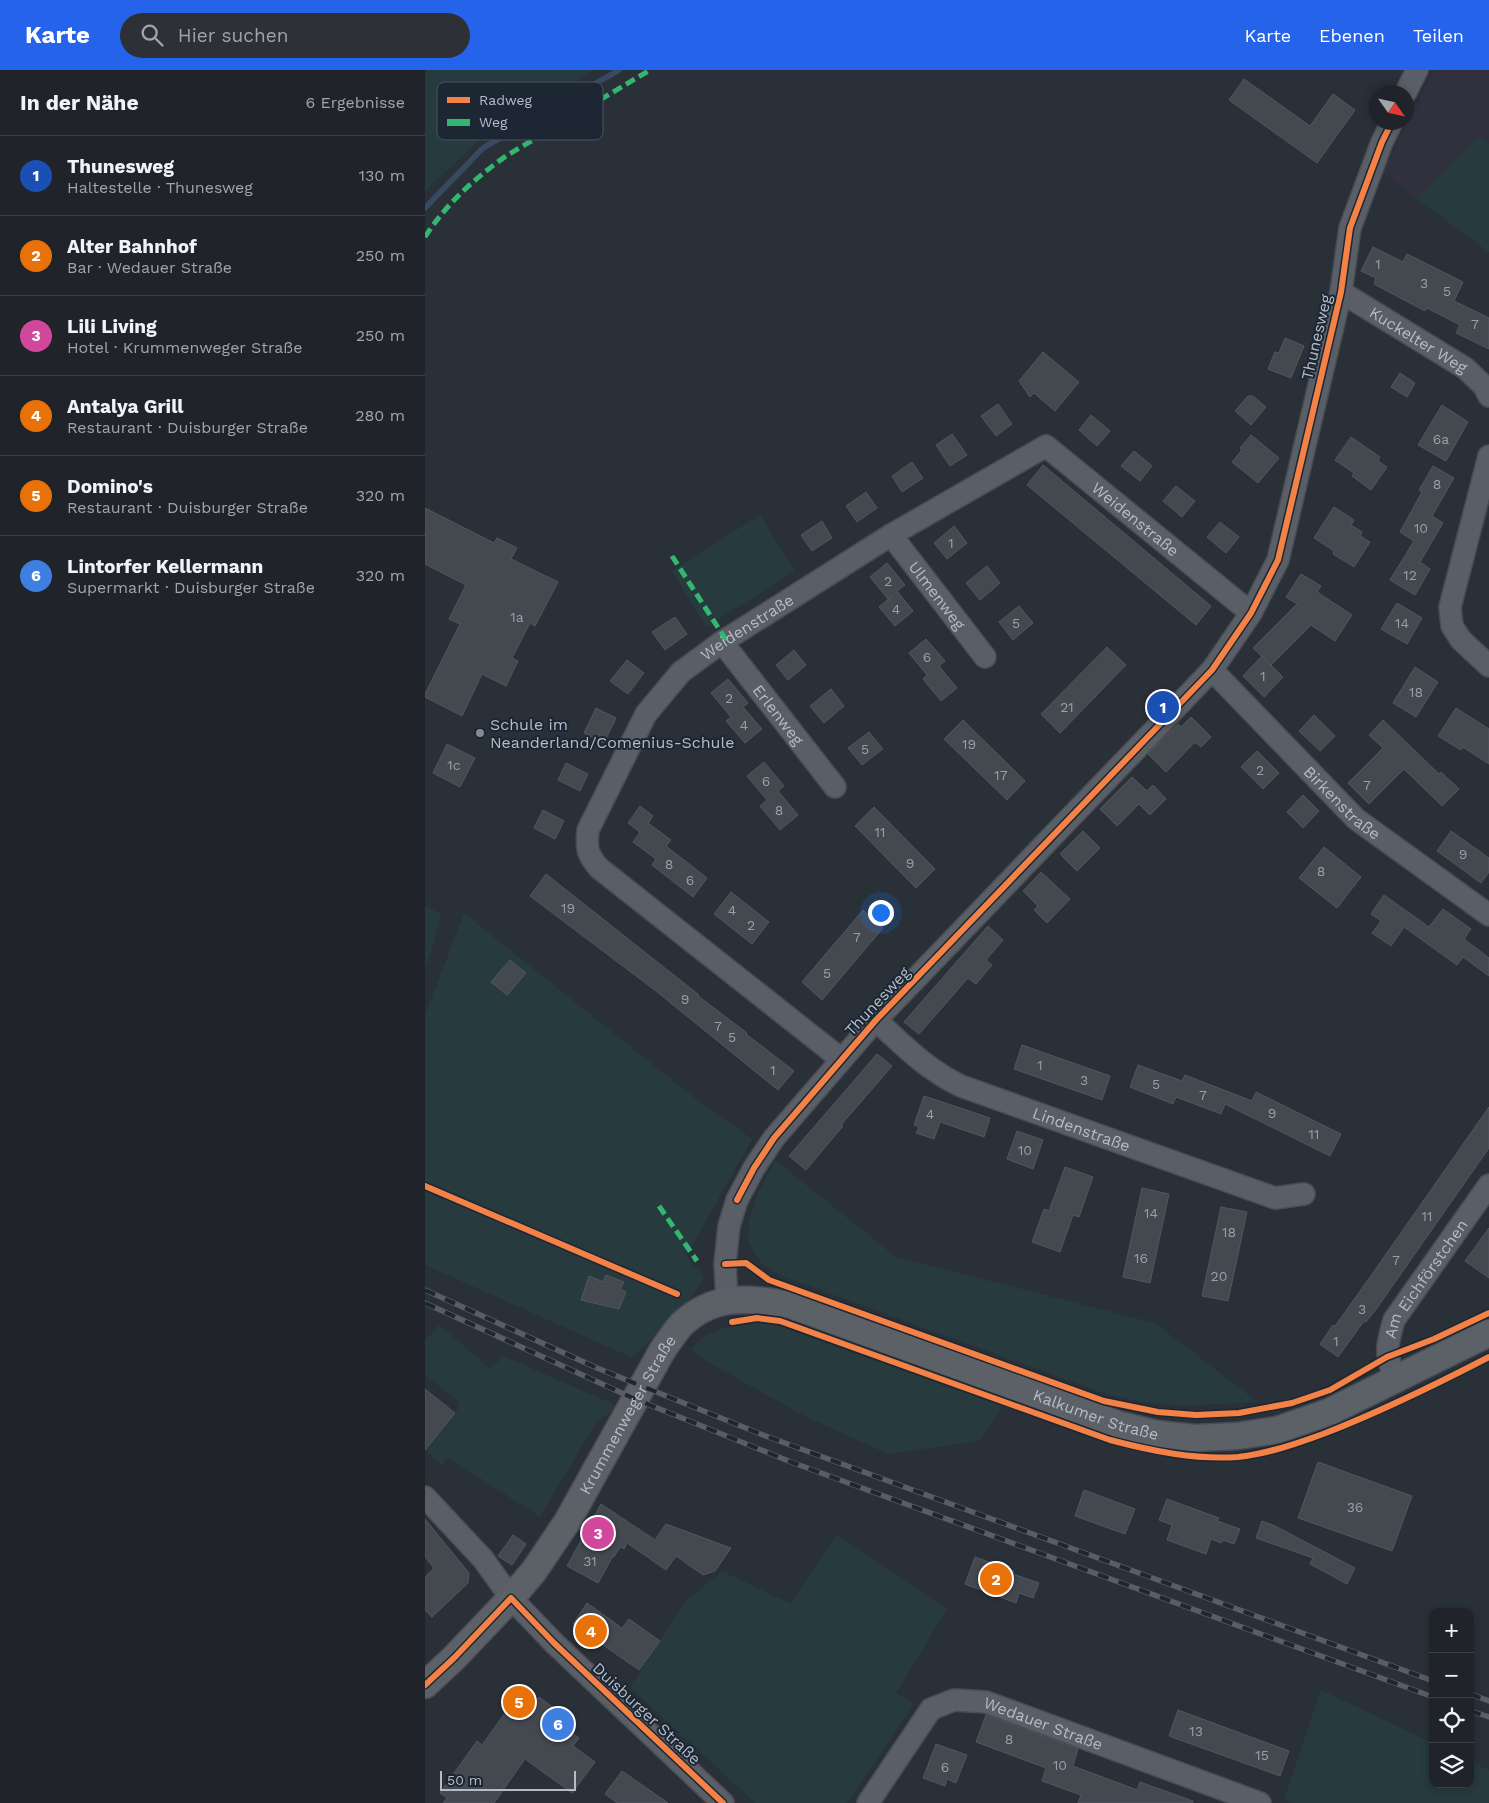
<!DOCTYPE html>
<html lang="de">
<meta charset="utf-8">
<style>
body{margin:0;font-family:"Work Sans",sans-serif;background:#2d3036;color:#f1f3f6}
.controls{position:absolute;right:15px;bottom:15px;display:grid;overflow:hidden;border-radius:10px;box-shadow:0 2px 8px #0003}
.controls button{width:45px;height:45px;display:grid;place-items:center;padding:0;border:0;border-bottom:1px solid #3d4147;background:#20242a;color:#f1f3f6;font:25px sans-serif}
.compass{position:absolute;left:944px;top:15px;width:45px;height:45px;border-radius:50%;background:#20242a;box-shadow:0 2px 8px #0003;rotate:124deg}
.scale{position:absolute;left:15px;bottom:12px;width:136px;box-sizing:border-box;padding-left:5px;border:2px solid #b4bcc9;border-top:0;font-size:14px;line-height:18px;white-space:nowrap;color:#b4bcc9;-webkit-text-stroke:4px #1d2633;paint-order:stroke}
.you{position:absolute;left:455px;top:842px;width:18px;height:18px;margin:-12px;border:4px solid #fff;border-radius:50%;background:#1a73e8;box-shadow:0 0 0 8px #1a73e833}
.badge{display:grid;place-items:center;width:32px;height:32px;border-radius:50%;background:#2563eb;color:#fff;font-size:16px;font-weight:700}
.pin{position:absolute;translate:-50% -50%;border:2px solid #fff;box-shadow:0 1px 5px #0006}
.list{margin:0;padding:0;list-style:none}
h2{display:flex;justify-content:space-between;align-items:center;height:65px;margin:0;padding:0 20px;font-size:21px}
h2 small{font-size:16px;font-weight:400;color:#a2a4a8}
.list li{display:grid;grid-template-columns:32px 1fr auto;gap:15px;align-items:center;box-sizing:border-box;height:80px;padding:0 20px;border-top:1px solid #3d4147}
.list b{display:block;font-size:19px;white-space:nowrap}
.list p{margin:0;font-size:16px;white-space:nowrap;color:#a2a4a8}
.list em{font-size:16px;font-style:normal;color:#a2a4a8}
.icon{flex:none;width:28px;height:28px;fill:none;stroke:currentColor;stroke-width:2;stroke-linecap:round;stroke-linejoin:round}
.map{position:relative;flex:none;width:1064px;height:1733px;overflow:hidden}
header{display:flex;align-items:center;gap:30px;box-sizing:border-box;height:70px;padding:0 25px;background:#2563eb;color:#fff}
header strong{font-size:24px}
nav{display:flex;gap:28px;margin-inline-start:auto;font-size:18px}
.search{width:350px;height:45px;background:#2d3036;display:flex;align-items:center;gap:12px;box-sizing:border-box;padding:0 18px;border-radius:28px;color:#a2a4a8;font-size:19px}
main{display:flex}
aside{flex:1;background:#20242a}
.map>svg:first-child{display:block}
.medical{fill:#31303e}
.green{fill:#273a3e}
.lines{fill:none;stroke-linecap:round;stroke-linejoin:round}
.stream{stroke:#384963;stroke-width:5.5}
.building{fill:#444950;stroke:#52575f}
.minor-casing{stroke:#484c53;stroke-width:24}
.major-casing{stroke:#484c55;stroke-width:29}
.minor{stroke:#5a5e66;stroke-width:21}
.major{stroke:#5c6168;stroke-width:26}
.rail-casing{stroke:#595d64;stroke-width:5.5}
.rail{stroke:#1d2633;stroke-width:4;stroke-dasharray:11;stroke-linecap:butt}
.quiet{stroke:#33b770;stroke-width:5;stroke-dasharray:10 5;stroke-linecap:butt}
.cycleway-casing{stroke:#1d2633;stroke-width:9}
.cycleway{stroke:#f48246;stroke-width:6}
.poi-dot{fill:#848b96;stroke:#1d2633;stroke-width:2}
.labels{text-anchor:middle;stroke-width:4;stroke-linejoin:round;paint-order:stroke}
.number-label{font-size:14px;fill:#989fab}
.street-label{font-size:16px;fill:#b4bcc9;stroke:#1d2633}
.poi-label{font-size:16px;fill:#b4bcc9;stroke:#1d2633;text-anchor:start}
.key{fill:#1d2633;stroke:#4a5360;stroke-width:1}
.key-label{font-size:14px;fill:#b4bcc9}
</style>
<header>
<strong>Karte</strong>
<div class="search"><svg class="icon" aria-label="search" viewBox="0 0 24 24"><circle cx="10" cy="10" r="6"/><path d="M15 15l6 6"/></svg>Hier suchen</div>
<nav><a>Karte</a><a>Ebenen</a><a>Teilen</a></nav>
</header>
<main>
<aside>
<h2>In der Nähe<small>6 Ergebnisse</small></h2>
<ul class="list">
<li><span class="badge" style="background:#1a4fb4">1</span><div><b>Thunesweg</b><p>Haltestelle · Thunesweg</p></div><em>130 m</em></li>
<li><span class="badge" style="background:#e8710a">2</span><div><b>Alter Bahnhof</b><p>Bar · Wedauer Straße</p></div><em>250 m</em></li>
<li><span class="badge" style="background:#d1479c">3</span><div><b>Lili Living</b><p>Hotel · Krummenweger Straße</p></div><em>250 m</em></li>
<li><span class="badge" style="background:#e8710a">4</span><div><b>Antalya Grill</b><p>Restaurant · Duisburger Straße</p></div><em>280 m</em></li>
<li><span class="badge" style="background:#e8710a">5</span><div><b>Domino's</b><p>Restaurant · Duisburger Straße</p></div><em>320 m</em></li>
<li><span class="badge" style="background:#3f7fe0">6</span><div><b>Lintorfer Kellermann</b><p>Supermarkt · Duisburger Straße</p></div><em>320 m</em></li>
</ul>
</aside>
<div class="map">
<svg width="1064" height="1733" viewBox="0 0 1064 1733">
<rect width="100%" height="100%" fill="#2a3038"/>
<polygon class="medical" points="1010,0 1064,0 1064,182 957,102"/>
<g class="green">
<polygon points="0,0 168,0 55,70 0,121"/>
<polygon points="1053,65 1064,73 1064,182 992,129"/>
<polygon points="335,445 370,501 281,557 247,501"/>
<polygon points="0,836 16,844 6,882 0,897"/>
<polygon points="39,843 266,1025 327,1069 261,1186 279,1207 262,1233 208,1288 0,1195 0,945"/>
<polygon points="350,1090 471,1187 730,1253 833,1332 757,1336 718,1332 681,1324 357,1206 337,1194 323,1172 324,1150 333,1123"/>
<polygon points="332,1253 354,1256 577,1336 554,1371 463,1384 381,1347 276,1288 266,1279 280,1266 299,1258"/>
<polygon points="14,1255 65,1298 79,1286 190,1335 184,1344 172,1351 115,1447 23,1387 17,1395 0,1380 30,1344 35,1334 0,1304 0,1271"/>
<polygon points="411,1464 522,1539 471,1623 489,1634 422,1733 330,1733 205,1617 261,1531 297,1501 366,1534"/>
<polygon points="896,1620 1008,1673 1008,1714 1045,1714 1045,1691 1064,1700 1064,1733 868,1733 859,1730"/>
</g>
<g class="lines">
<polyline class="stream" points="0,138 58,78 194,0"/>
</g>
<g class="building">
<polygon points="819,9 885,56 908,24 930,40 892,93 804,30"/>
<polygon points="948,177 978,192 982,184 1038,212 1029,231 1064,248 1064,279 1031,263 1035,255 1002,238 1000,241 949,214 951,208 936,201"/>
<polygon points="860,268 879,276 866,308 843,299 850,282 854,283"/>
<polygon points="618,282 654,312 630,341 609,323 605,327 594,311"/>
<polygon points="975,303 990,313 982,327 966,317"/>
<polygon points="823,326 828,326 841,337 826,355 810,341"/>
<polygon points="573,334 587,354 571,366 556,346"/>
<polygon points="1017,335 1043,352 1021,391 993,375"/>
<polygon points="666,345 685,361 672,376 654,360"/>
<polygon points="527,364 542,385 525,396 511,375"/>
<polygon points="826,365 854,388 833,413 807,392 817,380 815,378"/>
<polygon points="926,367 955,387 953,391 962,397 946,420 927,406 929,403 910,390"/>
<polygon points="709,381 727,396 715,411 696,396"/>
<polygon points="487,392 498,408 477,422 467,406"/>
<polygon points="618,395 786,536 771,555 602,415"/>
<polygon points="1008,396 1029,408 1007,446 1018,453 995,492 1005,499 990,525 965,510 989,471 975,462 997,422 994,420"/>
<polygon points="751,416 770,431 757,447 738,431"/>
<polygon points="441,422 452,438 432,452 421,436"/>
<polygon points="909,437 929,450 926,455 937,462 935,466 945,472 929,497 908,484 909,481 889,468"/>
<polygon points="0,438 69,473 72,468 92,478 86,489 133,512 110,556 105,553 87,588 93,591 81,616 57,604 37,646 0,627 0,624 35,554 24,549 41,515 0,494"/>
<polygon points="397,451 407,468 387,481 376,465"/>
<polygon points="795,452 814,467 801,483 782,467"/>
<polygon points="529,456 542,473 522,489 509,473"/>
<polygon points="462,493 480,515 472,521 488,541 470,556 454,537 467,526 463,529 445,507"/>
<polygon points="562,496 575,513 555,530 541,513"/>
<polygon points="876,504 896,516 892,522 927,545 910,571 886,555 846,595 828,578 872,534 861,527"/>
<polygon points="972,533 997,548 982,574 956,559"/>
<polygon points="594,536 608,553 588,570 574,552"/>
<polygon points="250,547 262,564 240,580 227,562"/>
<polygon points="501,569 520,591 514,596 532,618 516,631 498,609 502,605 484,583"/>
<polygon points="682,577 701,595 635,663 616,644"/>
<polygon points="369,580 381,595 363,610 351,595"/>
<polygon points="837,586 858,607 839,627 818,606"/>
<polygon points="202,590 219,603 203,624 185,611"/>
<polygon points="990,597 1013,612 991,647 968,633"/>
<polygon points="303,609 323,633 318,637 337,659 320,673 301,651 306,647 286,623"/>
<polygon points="406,619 419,636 399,653 385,636"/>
<polygon points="171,638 191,648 179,673 159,663"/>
<polygon points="1031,638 1064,659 1064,694 1038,677 1036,680 1013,666"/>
<polygon points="889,645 910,666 895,681 874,661"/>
<polygon points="766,647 786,667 776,677 770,672 741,702 723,684 753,654 756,657"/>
<polygon points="538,650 600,711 582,730 519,669"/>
<polygon points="958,650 1014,704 1016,702 1034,719 1017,736 979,699 944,734 923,713 958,678 944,665"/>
<polygon points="444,662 458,679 437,695 423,678"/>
<polygon points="22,674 50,688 35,717 8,703"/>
<polygon points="832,681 854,703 838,719 816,697"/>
<polygon points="339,692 359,716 353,721 373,745 355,760 335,736 342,730 322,706"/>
<polygon points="141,693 163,704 155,721 133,710"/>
<polygon points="707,707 722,721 728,715 741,729 725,745 714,734 692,756 675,739"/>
<polygon points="878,725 894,741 878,758 862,742"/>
<polygon points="215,736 228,746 223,753 246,770 241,776 282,808 268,827 227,795 231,789 208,772 215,762 203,753"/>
<polygon points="449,737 510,799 491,818 430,756"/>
<polygon points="118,740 139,751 130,769 109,758"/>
<polygon points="658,761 675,778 652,801 635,784"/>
<polygon points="1026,761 1064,788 1064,802 1056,813 1012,781"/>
<polygon points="899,777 936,807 912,838 874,808"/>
<polygon points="616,802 645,829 622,853 609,840 613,836 598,821"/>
<polygon points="121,804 274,925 273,926 322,963 321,964 369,1001 353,1020 231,921 105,826"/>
<polygon points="306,822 344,852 327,874 289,844"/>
<polygon points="959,825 1004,857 1018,839 1046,859 1039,869 1064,888 1064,906 1038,887 1032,895 979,857 966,876 947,863 956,851 946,844"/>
<polygon points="438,840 458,858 397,930 377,912"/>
<polygon points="563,856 578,870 561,890 567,895 551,914 543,908 494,964 479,952"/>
<polygon points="85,890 101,903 82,925 66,912"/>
<polygon points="597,975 685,1006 677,1030 589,999"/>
<polygon points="452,984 467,996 416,1055 418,1056 381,1100 364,1086"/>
<polygon points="713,995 757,1011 760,1005 827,1031 831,1022 916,1064 905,1086 800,1034 796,1044 751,1027 748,1034 705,1017"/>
<polygon points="499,1026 565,1048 559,1067 515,1052 509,1069 491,1063 494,1057 489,1055"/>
<polygon points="1064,1037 1064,1078 952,1238 941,1252 939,1251 913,1287 895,1274 908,1255 910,1256 943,1210"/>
<polygon points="592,1061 618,1070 608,1099 582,1089"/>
<polygon points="640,1097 668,1107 654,1147 648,1145 635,1182 607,1172 619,1139 624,1141"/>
<polygon points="717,1118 744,1124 725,1213 698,1207"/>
<polygon points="796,1137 822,1142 803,1231 777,1226"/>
<polygon points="1064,1158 1064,1208 1040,1191"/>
<polygon points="181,1205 199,1212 195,1219 201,1222 194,1239 156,1230 164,1206 178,1212"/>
<polygon points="0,1319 30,1343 0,1380"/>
<polygon points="893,1392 987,1426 967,1481 873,1448"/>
<polygon points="659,1420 710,1439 700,1464 650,1446"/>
<polygon points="742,1429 794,1448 792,1451 815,1459 809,1474 798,1470 796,1473 786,1469 781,1484 742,1470 747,1455 734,1450"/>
<polygon points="176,1434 230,1470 241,1454 306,1478 290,1501 278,1505 251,1486 241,1500 202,1473 199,1479 195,1477 189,1487 188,1486 173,1513 142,1496"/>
<polygon points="0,1449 44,1503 43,1513 7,1547 0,1540 0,1507 9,1498 0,1487"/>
<polygon points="837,1451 850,1456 930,1498 922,1514 885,1494 888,1488 831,1468"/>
<polygon points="88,1465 101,1474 87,1495 73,1486"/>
<polygon points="550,1487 589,1501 588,1504 614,1513 608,1528 594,1523 591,1533 540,1514"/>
<polygon points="162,1533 197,1558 204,1549 235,1571 214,1600 148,1554"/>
<polygon points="93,1625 108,1636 114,1627 137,1644 131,1652 154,1668 148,1676 170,1692 147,1723 100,1689 69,1733 18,1733 22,1728 15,1723 52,1671 57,1675"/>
<polygon points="753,1640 864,1681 855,1706 744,1666"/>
<polygon points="561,1645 653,1679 648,1696 712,1720 715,1712 768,1731 768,1733 653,1733 656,1725 617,1711 621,1698 551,1672"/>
<polygon points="511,1674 542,1685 531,1713 522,1709 520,1716 498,1708"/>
<polygon points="197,1701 243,1733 192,1733 180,1724"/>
</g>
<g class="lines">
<defs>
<g id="minor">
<polyline points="981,22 992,0"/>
<path id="s1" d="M 916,222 L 1040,298 L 1059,316 L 1064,326"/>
<polyline points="1064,386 1025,537 1027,556 1036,570 1064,596"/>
<path id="s2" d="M 466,465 L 560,587"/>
<path id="s3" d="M 297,572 L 410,717"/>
<path id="s4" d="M 787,600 L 931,749 L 1064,845"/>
<path id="s5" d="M 451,950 C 479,976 501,999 536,1016 L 850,1128 L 879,1124"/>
<path id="s6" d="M 416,989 L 174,798 C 162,784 161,779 163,760 L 221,644 L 256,602 L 297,572 L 466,465 L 621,376 L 826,543"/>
<polyline points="302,1231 300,1194 304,1156 312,1130 329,1098 349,1068 451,950 787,600 826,543 853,490 916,222 925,158 957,72 967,52"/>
<path id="s7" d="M 970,1309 C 960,1282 961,1278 969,1250 L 1064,1115"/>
<polyline points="0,1427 58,1489 86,1528 129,1573 298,1733"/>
<path id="s8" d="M 443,1733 L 506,1639 L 529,1630 L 561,1632 L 835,1733"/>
</g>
<g id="major">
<path id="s9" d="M 0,1615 L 29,1588 L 86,1528 L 109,1501 L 142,1452 L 237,1281 C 243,1272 249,1263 256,1255 C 289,1223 324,1228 366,1235 L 692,1354 L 732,1364 L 770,1368 L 812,1366 L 852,1360 L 904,1342 L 1064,1263"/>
</g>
</defs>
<use href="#minor" class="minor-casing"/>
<use href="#major" class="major-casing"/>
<use href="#minor" class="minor"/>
<use href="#major" class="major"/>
<defs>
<g id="rail">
<polyline points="0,1220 172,1298 338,1365 1008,1611"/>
<polyline points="0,1233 210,1329 366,1392 1008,1627"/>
<polyline points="1045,1624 1064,1631"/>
<polyline points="1045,1641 1064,1647"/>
</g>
</defs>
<use href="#rail" class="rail-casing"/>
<use href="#rail" class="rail"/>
<g class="quiet">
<path d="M 0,167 C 21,134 49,109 81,86 L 225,0"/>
<polyline points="247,486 301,570"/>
<polyline points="234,1136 272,1191"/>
</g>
<defs>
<g id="cycleway">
<polyline points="0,1116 252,1224"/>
<polyline points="312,1130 329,1098 349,1068 451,950 787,600 826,543 853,490 916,222 925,158 957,72 967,52"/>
<polyline points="300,1194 321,1193 344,1210 679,1331 733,1342 771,1345 814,1343 867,1333 905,1320 962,1287 1009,1269 1064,1243"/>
<path d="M 307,1252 L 332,1248 L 355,1251 L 685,1370 C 727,1381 770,1390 813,1387 C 842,1384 871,1374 898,1364 C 955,1342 1010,1315 1064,1287"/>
<polyline points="0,1615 29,1588 86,1528 129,1573 298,1733"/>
</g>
</defs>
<use href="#cycleway" class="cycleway-casing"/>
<use href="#cycleway" class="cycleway"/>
</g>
<circle class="poi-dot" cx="55" cy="663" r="5"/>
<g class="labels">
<g class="number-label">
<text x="953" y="199">1</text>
<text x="999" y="218">3</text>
<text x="1022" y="226">5</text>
<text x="1050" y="259">7</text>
<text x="1016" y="374">6a</text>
<text x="1012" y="419">8</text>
<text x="996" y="463">10</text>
<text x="526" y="478">1</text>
<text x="985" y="510">12</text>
<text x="463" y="516">2</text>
<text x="471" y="544">4</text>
<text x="92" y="552">1a</text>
<text x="591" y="558">5</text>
<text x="977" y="558">14</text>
<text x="502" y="592">6</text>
<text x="838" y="611">1</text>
<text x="991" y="627">18</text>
<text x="304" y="633">2</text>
<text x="642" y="642">21</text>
<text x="319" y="660">4</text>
<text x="544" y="679">19</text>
<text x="440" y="684">5</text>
<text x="29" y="700">1c</text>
<text x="835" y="705">2</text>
<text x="576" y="710">17</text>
<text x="341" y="716">6</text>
<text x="942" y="720">7</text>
<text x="354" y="745">8</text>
<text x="455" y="767">11</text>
<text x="1038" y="789">9</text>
<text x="485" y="798">9</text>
<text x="244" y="799">8</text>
<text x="896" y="806">8</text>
<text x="265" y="815">6</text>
<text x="143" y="843">19</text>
<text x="307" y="845">4</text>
<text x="326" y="860">2</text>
<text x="432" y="872">7</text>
<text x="402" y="908">5</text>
<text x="260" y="934">9</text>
<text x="293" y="961">7</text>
<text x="307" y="972">5</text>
<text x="615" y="1000">1</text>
<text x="348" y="1005">1</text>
<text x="659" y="1015">3</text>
<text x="731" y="1019">5</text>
<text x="778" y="1030">7</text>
<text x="847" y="1048">9</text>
<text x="505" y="1049">4</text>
<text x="889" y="1069">11</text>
<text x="600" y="1085">10</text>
<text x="726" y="1148">14</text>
<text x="1002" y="1151">11</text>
<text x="804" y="1167">18</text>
<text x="716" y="1193">16</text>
<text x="971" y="1195">7</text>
<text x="794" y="1211">20</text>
<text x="937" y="1244">3</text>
<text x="911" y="1276">1</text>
<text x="930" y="1442">36</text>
<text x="165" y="1496">31</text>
<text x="771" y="1666">13</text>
<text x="584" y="1674">8</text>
<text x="837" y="1690">15</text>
<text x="635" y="1700">10</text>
<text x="520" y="1702">6</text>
</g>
<g class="street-label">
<text transform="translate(891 267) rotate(-77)" y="6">Thunesweg</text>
<text dy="6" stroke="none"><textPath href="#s1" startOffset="91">Kuckelter Weg</textPath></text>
<text dy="6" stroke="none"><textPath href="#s6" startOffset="1079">Weidenstraße</textPath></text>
<text dy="6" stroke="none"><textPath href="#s2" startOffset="76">Ulmenweg</textPath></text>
<text dy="6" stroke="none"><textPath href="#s6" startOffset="614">Weidenstraße</textPath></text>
<text dy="6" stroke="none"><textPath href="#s3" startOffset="92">Erlenweg</textPath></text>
<text dy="6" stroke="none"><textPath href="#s4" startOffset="186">Birkenstraße</textPath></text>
<text transform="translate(452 931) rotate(-47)" y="6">Thunesweg</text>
<text dy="6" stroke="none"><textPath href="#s5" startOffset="236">Lindenstraße</textPath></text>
<text dy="6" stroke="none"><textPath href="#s7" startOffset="112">Am Eichförstchen</textPath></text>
<text dy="6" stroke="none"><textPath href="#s9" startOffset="886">Kalkumer Straße</textPath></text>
<text dy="6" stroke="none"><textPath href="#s9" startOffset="340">Krummenweger Straße</textPath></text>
<text transform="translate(222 1643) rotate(43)" y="6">Duisburger Straße</text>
<text dy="6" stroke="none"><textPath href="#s8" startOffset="231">Wedauer Straße</textPath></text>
</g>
<g class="poi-label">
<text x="65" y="660">Schule im<tspan x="65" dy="18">Neanderland/Comenius-Schule</tspan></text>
</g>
</g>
<rect x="12" y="12" width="166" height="58" rx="8" class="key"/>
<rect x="22" y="27" width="23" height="6" fill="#f48246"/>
<rect x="22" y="49" width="23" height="7" fill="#33b770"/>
<g class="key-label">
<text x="54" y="35">Radweg</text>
<text x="54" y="57">Weg</text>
</g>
</svg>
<div class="controls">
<button>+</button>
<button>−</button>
<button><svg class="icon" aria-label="locate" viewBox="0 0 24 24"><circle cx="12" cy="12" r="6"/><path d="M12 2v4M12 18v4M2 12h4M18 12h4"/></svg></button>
<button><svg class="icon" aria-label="layers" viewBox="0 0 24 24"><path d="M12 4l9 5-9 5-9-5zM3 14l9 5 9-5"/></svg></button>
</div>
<svg class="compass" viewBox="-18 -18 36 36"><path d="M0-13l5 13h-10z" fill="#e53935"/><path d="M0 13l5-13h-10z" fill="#a2a4a8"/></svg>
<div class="scale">50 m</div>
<div class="you"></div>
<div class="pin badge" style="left:738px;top:637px;background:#1a4fb4">1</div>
<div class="pin badge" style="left:571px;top:1509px;background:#e8710a">2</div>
<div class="pin badge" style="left:173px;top:1463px;background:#d1479c">3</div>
<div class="pin badge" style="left:166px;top:1561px;background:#e8710a">4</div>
<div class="pin badge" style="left:94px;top:1632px;background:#e8710a">5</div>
<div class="pin badge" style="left:133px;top:1654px;background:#3f7fe0">6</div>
</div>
</main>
